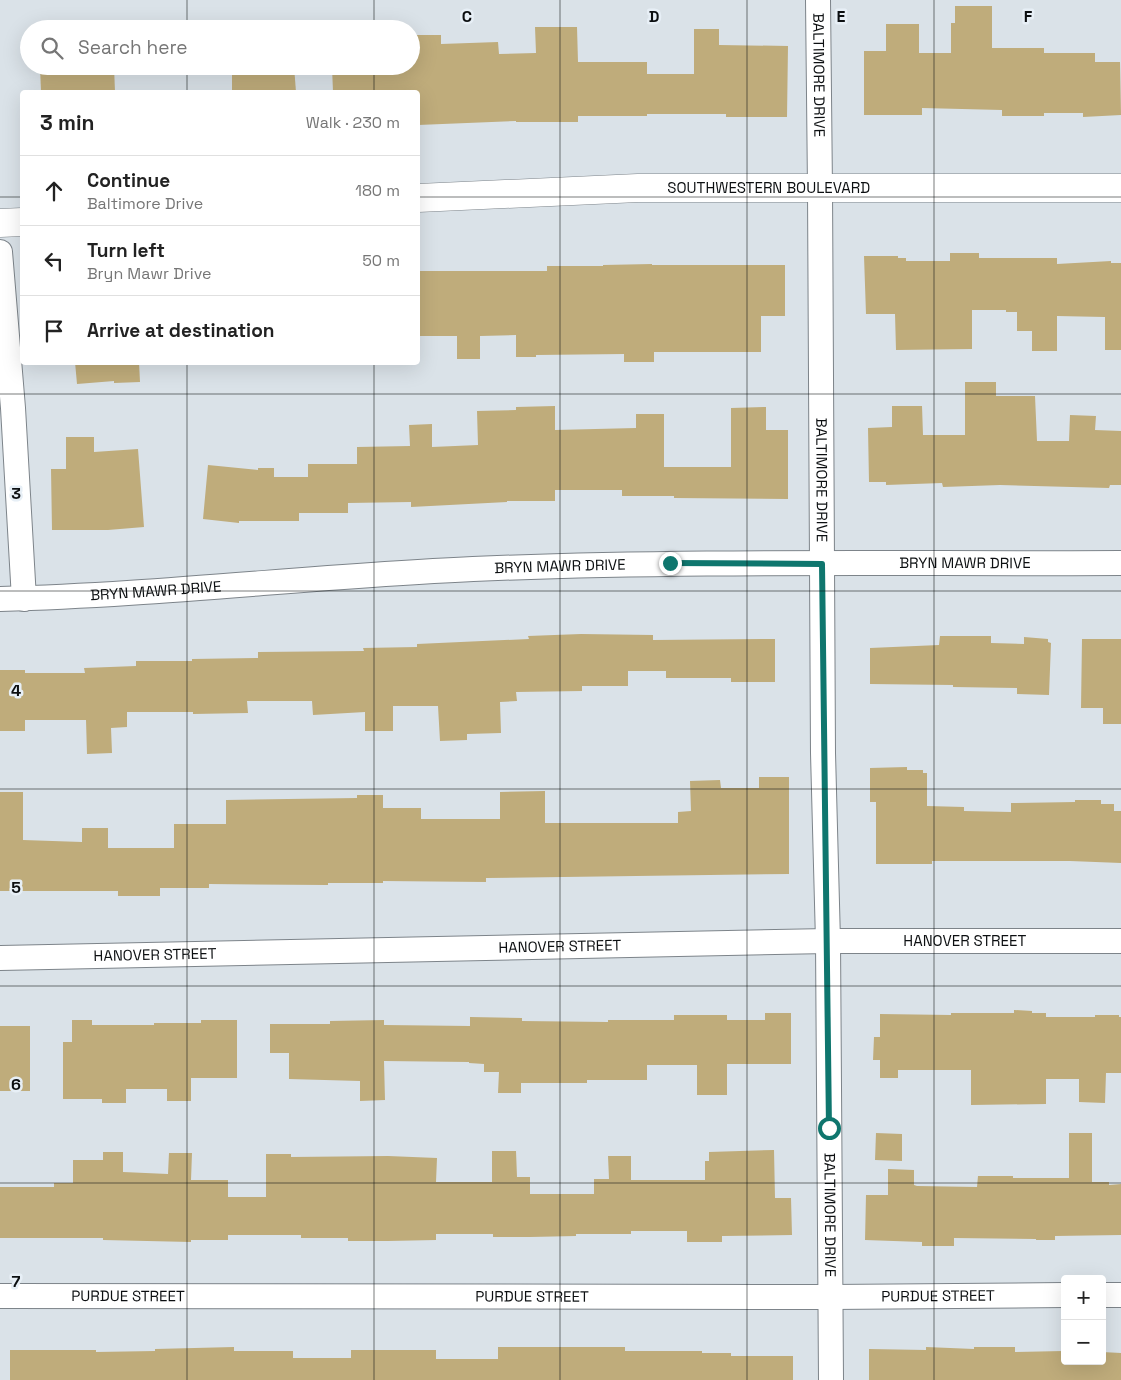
<!DOCTYPE html>
<meta charset="utf-8">
<style>
body{margin:0;font-family:"Space Grotesk",sans-serif;background:#f2f2f2;color:#222}
.controls{position:absolute;right:15px;bottom:15px;display:grid;overflow:hidden;border-radius:5px;box-shadow:0 5px 20px #0002}
.controls button{width:45px;height:45px;display:grid;place-items:center;padding:0;border:0;border-bottom:1px solid #e0e0e0;background:#fff;color:#222;font:25px sans-serif}
.stop{position:absolute;width:15px;height:15px;margin:-11px;border:4px solid #0f766e;border-radius:50%;background:#fff}
.stop.end{background:#0f766e;border-color:#fff;box-shadow:0 1px 5px #0008}
.list{margin:0;padding:0;list-style:none}
h2{display:flex;justify-content:space-between;align-items:center;height:65px;margin:0;padding:0 20px;font-size:21px}
h2 small{font-size:16px;font-weight:400;color:#767676}
.list li{display:grid;grid-template-columns:32px 1fr auto;gap:15px;align-items:center;box-sizing:border-box;height:70px;padding:0 20px;border-top:1px solid #e0e0e0}
.list b{display:block;font-size:19px;white-space:nowrap}
.list p{margin:0;font-size:16px;white-space:nowrap;color:#767676}
.list em{font-size:16px;font-style:normal;color:#767676}
.icon{flex:none;width:28px;height:28px;fill:none;stroke:currentColor;stroke-width:2;stroke-linecap:round;stroke-linejoin:round}
.map{position:relative;flex:none;width:1121px;height:1380px;overflow:hidden}
.search{position:absolute;background:#fff;box-shadow:0 5px 20px #0002;left:20px;top:20px;width:400px;height:55px;display:flex;align-items:center;gap:12px;box-sizing:border-box;padding:0 18px;border-radius:28px;color:#767676;font-size:19px}
.panel{position:absolute;background:#fff;box-shadow:0 5px 20px #0002;left:20px;top:90px;width:400px;height:275px;border-radius:5px}
.map>svg:first-child{display:block}
.building{fill:#bfac7b}
.lines{fill:none;stroke-linecap:round;stroke-linejoin:round}
.minor-casing{stroke:#7d848a;stroke-width:26}
.tertiary-casing{stroke:#7d848a;stroke-width:29}
.minor{stroke:#fff;stroke-width:24}
.tertiary{stroke:#fff;stroke-width:28}
.route{stroke:#0f766e;stroke-width:6}
.grid{fill:none;stroke:#0c0f11;stroke-width:1;stroke-opacity:0.55}
.labels{text-anchor:middle;stroke-width:5;stroke-linejoin:round;paint-order:stroke}
.street-label{font-size:15px;fill:#0c0f11;stroke:#e7eff6}
.grid-label{font-size:16px;text-anchor:middle;font-weight:bold;fill:#0c0f11;stroke:#e7eff6;stroke-width:5;stroke-linejoin:round;paint-order:stroke}
</style>
<div class="map">
<svg width="1121" height="1380" viewBox="0 0 1121 1380">
<rect width="100%" height="100%" fill="#dae2e8"/>
<g class="building">
<polygon points="955,6 992,6 992,48 1044,48 1044,53 1095,53 1095,62 1120,62 1121,115 1083,117 1083,113 1044,113 1044,116 1002,116 1002,110 922,108 922,115 864,115 864,51 886,51 886,24 919,24 919,53 951,53 951,23 955,23"/>
<polygon points="535,27 577,27 578,62 647,62 647,74 694,74 694,29 719,29 719,45 788,46 787,117 726,117 726,114 647,114 647,116 578,116 578,122 516,122 516,121 418,125 418,92 333,92 332,67 411,66 411,35 441,35 441,44 498,42 499,54 536,53"/>
<polygon points="40,66 114,66 115,92 41,92"/>
<polygon points="232,66 294,66 296,92 232,92"/>
<polygon points="950,253 979,253 979,258 1057,258 1057,264 1111,261 1111,263 1121,263 1121,350 1105,350 1105,317 1057,316 1057,351 1032,351 1032,331 1017,331 1017,312 1006,312 1006,310 972,310 972,349 896,350 895,314 866,314 864,256 898,256 898,258 906,258 906,261 950,261"/>
<polygon points="652,264 652,265 785,265 785,316 761,316 761,352 654,352 654,362 624,362 624,354 536,355 536,357 516,357 516,335 480,336 480,359 457,359 457,336 418,336 418,271 547,271 547,266 603,266 603,265"/>
<polygon points="75,362 139,362 140,382 114,383 114,381 77,384"/>
<polygon points="965,382 996,382 996,396 1035,396 1037,441 1069,441 1070,415 1096,416 1095,430 1121,431 1121,485 1110,485 1109,488 1000,485 943,487 942,483 886,485 886,482 869,482 868,428 892,427 892,406 922,406 923,435 965,435"/>
<polygon points="555,406 555,430 636,428 636,414 664,414 664,467 731,467 731,408 766,407 766,430 788,430 788,499 674,498 674,496 622,496 622,490 555,490 555,501 507,501 507,502 411,507 411,502 348,503 348,513 299,513 299,521 239,521 239,523 203,519 208,465 258,470 258,468 274,468 274,477 308,477 308,464 357,464 357,447 410,446 409,425 432,424 432,447 478,445 477,411 516,410 516,407"/>
<polygon points="66,437 94,437 94,452 138,449 144,527 108,530 52,530 51,469 66,469"/>
<polygon points="581,634 653,635 653,640 775,639 775,682 731,682 731,678 666,678 666,671 628,671 628,686 582,686 582,691 516,692 517,701 500,702 501,733 467,734 467,740 440,741 438,706 393,706 393,731 365,731 365,712 313,715 312,701 247,701 248,713 193,714 193,712 127,712 127,727 111,728 112,753 87,754 86,720 25,720 25,731 0,731 0,670 25,670 25,673 85,673 84,668 136,666 136,661 192,661 192,659 258,658 258,652 364,651 363,648 417,647 417,644 529,639 528,636"/>
<polygon points="940,636 991,636 991,643 1024,644 1024,637 1048,639 1048,642 1051,643 1049,695 1017,694 1017,688 953,687 953,685 870,684 870,648 939,645"/>
<polygon points="1082,639 1121,639 1121,724 1103,724 1103,708 1081,708"/>
<polygon points="907,767 907,770 923,770 923,773 927,773 927,806 964,807 964,811 1011,812 1011,803 1075,802 1075,800 1101,800 1101,804 1114,804 1114,811 1121,811 1121,863 1070,861 932,861 932,864 876,864 876,802 870,802 870,768"/>
<polygon points="759,777 789,777 789,874 486,878 486,882 383,881 383,883 328,883 328,885 209,884 209,888 160,888 160,896 118,896 118,891 0,891 0,792 23,792 23,840 82,842 82,828 108,828 108,848 174,848 174,824 226,824 226,800 357,798 357,795 383,795 383,808 421,808 421,819 500,819 500,792 545,791 545,823 678,823 678,812 691,811 690,781 720,780 721,788 759,788"/>
<polygon points="1014,1010 1032,1011 1032,1013 1046,1013 1046,1017 1095,1017 1095,1015 1119,1015 1119,1017 1121,1017 1121,1073 1106,1073 1105,1103 1079,1102 1079,1079 1046,1079 1046,1104 971,1105 971,1070 898,1070 898,1078 880,1078 880,1060 873,1060 874,1037 880,1037 880,1014 951,1015 951,1013 1014,1013"/>
<polygon points="765,1013 791,1013 791,1064 727,1064 727,1095 697,1095 697,1065 647,1065 647,1080 587,1080 587,1083 521,1083 521,1093 498,1093 499,1072 484,1072 484,1064 469,1063 469,1062 384,1061 385,1100 360,1101 360,1081 289,1079 289,1053 270,1053 270,1024 330,1024 330,1021 384,1020 384,1025 470,1026 470,1017 522,1018 522,1021 608,1022 608,1020 674,1020 674,1015 727,1015 727,1020 765,1020"/>
<polygon points="72,1020 92,1020 92,1025 154,1025 154,1023 201,1023 201,1020 237,1020 237,1078 191,1078 191,1101 167,1101 167,1089 126,1089 126,1103 102,1103 102,1099 63,1099 63,1042 72,1042"/>
<rect x="0" y="1026" width="30" height="65"/>
<polygon points="876,1133 902,1134 902,1161 875,1160"/>
<polygon points="1069,1133 1092,1133 1092,1182 1109,1182 1109,1185 1121,1184 1121,1235 1055,1236 1055,1240 1036,1240 1036,1239 954,1238 954,1246 922,1246 922,1242 865,1240 866,1195 888,1195 888,1169 914,1170 914,1185 917,1186 977,1187 978,1176 1013,1176 1013,1178 1069,1178"/>
<polygon points="774,1150 775,1198 791,1198 792,1235 722,1236 722,1242 687,1242 687,1231 631,1231 631,1234 576,1234 576,1236 530,1237 493,1237 493,1234 436,1234 436,1240 388,1241 348,1241 348,1238 301,1238 301,1235 228,1235 228,1240 191,1240 191,1242 103,1240 103,1238 0,1238 0,1187 54,1187 54,1183 73,1183 73,1160 103,1160 103,1152 123,1152 123,1172 168,1174 169,1153 192,1153 191,1180 228,1180 228,1197 266,1197 266,1154 291,1154 291,1157 388,1156 437,1158 436,1182 492,1182 492,1151 516,1151 517,1177 530,1177 530,1194 594,1194 594,1179 609,1179 608,1156 631,1156 631,1180 705,1180 705,1161 709,1161 709,1152"/>
<polygon points="234,1347 234,1351 293,1351 293,1358 351,1358 351,1350 436,1350 436,1359 498,1359 498,1347 625,1347 625,1351 702,1351 702,1353 731,1353 731,1356 793,1356 793,1380 10,1380 10,1350 96,1350 96,1352 155,1351 155,1349"/>
<polygon points="926,1347 974,1349 974,1347 1015,1347 1015,1352 1063,1351 1063,1361 1102,1361 1102,1352 1121,1353 1121,1380 869,1380 869,1349 926,1350"/>
</g>
<g class="lines">
<defs>
<g id="minor">
<path id="s1" d="M 818,0 L 820,189 L 823,753 L 828,941 L 831,1380"/>
<polyline points="0,252 13,408 24,599"/>
<path id="s2" d="M 0,599 C 158,595 315,576 473,569 C 689,560 905,564 1121,563"/>
<path id="s3" d="M 0,958 L 828,941 L 1121,941"/>
<polyline points="1102,1295 1121,1295"/>
<path id="s4" d="M 0,1296 L 831,1297 L 1065,1295"/>
</g>
<g id="tertiary">
<path id="s5" d="M 418,198 L 638,188 L 1121,188"/>
<polyline points="0,223 22,222"/>
</g>
</defs>
<use href="#minor" class="minor-casing"/>
<use href="#tertiary" class="tertiary-casing"/>
<use href="#minor" class="minor"/>
<use href="#tertiary" class="tertiary"/>
</g>
<g class="lines">
<path class="route" d="M 670,563 L 822,564 C 823,752 828,940 829,1128"/>
</g>
<path class="grid" d="M 187,0 L 187,29M 374,0 L 374,29M 560,0 L 560,1380M 747,0 L 747,1380M 934,0 L 934,1380M 187,66 L 187,92M 374,66 L 374,92M 0,197 L 22,197M 418,197 L 1121,197M 187,362 L 187,1380M 374,362 L 374,1380M 0,394 L 1121,394M 0,591 L 1121,591M 0,789 L 1121,789M 0,986 L 1121,986M 0,1183 L 1121,1183"/>
<g class="labels">
<g class="street-label">
<text dy="5" stroke="none"><textPath href="#s1" startOffset="75">BALTIMORE DRIVE</textPath></text>
<text dy="5" stroke="none"><textPath href="#s5" startOffset="351">SOUTHWESTERN BOULEVARD</textPath></text>
<text dy="5" stroke="none"><textPath href="#s1" startOffset="480">BALTIMORE DRIVE</textPath></text>
<text dy="5" stroke="none"><textPath href="#s2" startOffset="966">BRYN MAWR DRIVE</textPath></text>
<text dy="5" stroke="none"><textPath href="#s2" startOffset="561">BRYN MAWR DRIVE</textPath></text>
<text dy="5" stroke="none"><textPath href="#s2" startOffset="156">BRYN MAWR DRIVE</textPath></text>
<text dy="5" stroke="none"><textPath href="#s3" startOffset="965">HANOVER STREET</textPath></text>
<text dy="5" stroke="none"><textPath href="#s3" startOffset="560">HANOVER STREET</textPath></text>
<text dy="5" stroke="none"><textPath href="#s3" startOffset="155">HANOVER STREET</textPath></text>
<text dy="5" stroke="none"><textPath href="#s1" startOffset="1215">BALTIMORE DRIVE</textPath></text>
<text dy="5" stroke="none"><textPath href="#s4" startOffset="128">PURDUE STREET</textPath></text>
<text dy="5" stroke="none"><textPath href="#s4" startOffset="532">PURDUE STREET</textPath></text>
<text dy="5" stroke="none"><textPath href="#s4" startOffset="938">PURDUE STREET</textPath></text>
</g>
</g>
<g class="grid-label">
<text x="467" y="22">C</text>
<text x="654" y="22">D</text>
<text x="841" y="22">E</text>
<text x="1028" y="22">F</text>
<text x="16" y="499">3</text>
<text x="16" y="696">4</text>
<text x="16" y="893">5</text>
<text x="16" y="1090">6</text>
<text x="16" y="1287">7</text>
</g>
</svg>
<div class="controls">
<button>+</button>
<button>−</button>
</div>
<div class="stop" style="left:829px;top:1128px"></div>
<div class="stop end" style="left:670px;top:563px"></div>
<div class="search"><svg class="icon" aria-label="search" viewBox="0 0 24 24"><circle cx="10" cy="10" r="6"/><path d="M15 15l6 6"/></svg>Search here</div>
<section class="panel">
<h2>3 min<small>Walk · 230 m</small></h2>
<ul class="list">
<li><svg class="icon" aria-label="ahead" viewBox="0 0 24 24"><path d="M12 20V5M6 11l6-6 6 6"/></svg><div><b>Continue</b><p>Baltimore Drive</p></div><em>180 m</em></li>
<li><svg class="icon" aria-label="left" viewBox="0 0 24 24"><path d="M17 20v-9H6M10 6l-5 5 5 5"/></svg><div><b>Turn left</b><p>Bryn Mawr Drive</p></div><em>50 m</em></li>
<li><svg class="icon" aria-label="arrive" viewBox="0 0 24 24"><path d="M6 21V4h12l-3 4 3 4H6"/></svg><div><b>Arrive at destination</b></div></li>
</ul>
</section>
</div>
